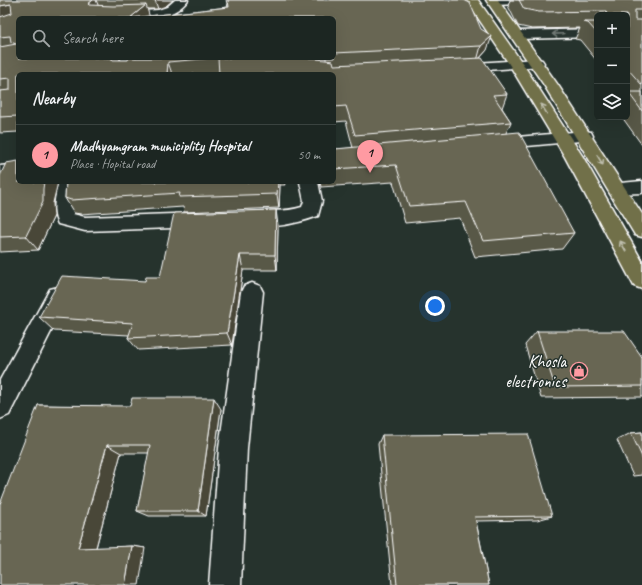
<!DOCTYPE html>
<meta charset="utf-8">
<style>
body{margin:0;font-family:Caveat,sans-serif;background:#252e2a;color:#f1f3f6}
.controls{position:absolute;right:12px;top:12px;display:grid;overflow:hidden;border-radius:6px;box-shadow:0 4px 16px #0002}
.controls button{width:36px;height:36px;display:grid;place-items:center;padding:0;border:0;border-bottom:1px solid #3a4340;background:#1c2622;color:#f1f3f6;font:20px sans-serif}
.you{position:absolute;left:435px;top:306px;width:14px;height:14px;margin:-10px;border:3px solid #fff;border-radius:50%;background:#1a73e8;box-shadow:0 0 0 6px #1a73e833}
.badge{display:grid;place-items:center;width:26px;height:26px;border-radius:50%;background:#ff9aa2;color:#111;font-size:13px;font-weight:700}
.pin{position:absolute;translate:-50% -33px;filter:drop-shadow(0 1px 2px #0008)}
.pin::after{content:'';position:absolute;top:21px;width:14px;height:12px;background:inherit;clip-path:polygon(0 0,100% 0,50% 100%)}
.list{margin:0;padding:0;list-style:none}
h2{display:flex;justify-content:space-between;align-items:center;height:52px;margin:0;padding:0 16px;font-size:17px}
h2 small{font-size:13px;font-weight:400;color:#a0a5a5}
.list li{display:grid;grid-template-columns:26px 1fr auto;gap:12px;align-items:center;box-sizing:border-box;height:60px;padding:0 16px;border-top:1px solid #3a4340}
.list b{display:block;font-size:15px;white-space:nowrap}
.list p{margin:0;font-size:13px;white-space:nowrap;color:#a0a5a5}
.list em{font-size:13px;font-style:normal;color:#a0a5a5}
.icon{flex:none;width:22px;height:22px;fill:none;stroke:currentColor;stroke-width:2;stroke-linecap:round;stroke-linejoin:round}
.map{position:relative;flex:none;width:642px;height:585px;overflow:hidden}
.search{position:absolute;background:#1c2622;box-shadow:0 4px 16px #0002;left:16px;top:16px;width:320px;height:44px;display:flex;align-items:center;gap:10px;box-sizing:border-box;padding:0 14px;border-radius:6px;color:#a0a5a5;font-size:15px}
.panel{position:absolute;background:#1c2622;box-shadow:0 4px 16px #0002;left:16px;top:72px;width:320px;height:112px;border-radius:6px}
.map>svg:first-child{display:block}
.lines{fill:none;stroke-linecap:round;stroke-linejoin:round}
.street-casing{stroke:#fff;stroke-width:3}
.primary-casing{stroke:#fff;stroke-width:3}
.street{fill:#26332d;fill-rule:evenodd}
.primary{fill:#71704a;fill-rule:evenodd}
.wall{fill:#595847;stroke:#fff;fill-rule:evenodd}
.shaded-wall{fill:#484739;stroke:#fff}
.building{fill:#676652;stroke:#fff}
.oneway{stroke:#727a76}
.oneway2{stroke:#bfbfae}
.labels{text-anchor:middle;stroke-width:3;stroke-linejoin:round;paint-order:stroke}
.poi-label{font-size:17px;fill:#fff;stroke:#26332d;text-anchor:end}
</style>
<div class="map">
<svg width="642" height="585" viewBox="0 0 642 585">
<rect width="100%" height="100%" fill="#26332d"/>
<filter id="ink" filterUnits="userSpaceOnUse"><feTurbulence type="fractalNoise" baseFrequency=".025" numOctaves="2"/><feDisplacementMap in="SourceGraphic" scale="8" xChannelSelector="R" yChannelSelector="G"/><feConvolveMatrix kernelMatrix="1 2 1 2 8 2 1 2 1" color-interpolation-filters="sRGB"/></filter>
<g filter="url(#ink)">
<g class="lines">
<defs>
<g id="street">
<path d="M 175,0 L 188,0 C 169,26 123,18 95,18 L 101,14 L 158,10 L 167,7 Z"/>
<polygon points="488,0 530,0 524,4 493,5 489,3"/>
<polygon points="597,29 597,37 518,39 512,35 518,31"/>
<polygon points="121,58 135,58 133,74 119,74"/>
<polygon points="537,59 542,60 544,63 542,66 459,72 454,71 452,68 454,65 459,64"/>
<polygon points="585,131 591,132 593,136 591,140 495,149 489,148 487,144 489,140 495,139"/>
<polygon points="18,164 18,176 0,178 0,166"/>
<polygon points="642,181 642,193 616,194 610,192 607,188 610,184"/>
<path d="M 58,182 L 76,182 L 73,214 L 85,217 L 203,213 L 210,215 L 213,220 L 210,225 L 203,227 L 85,231 L 58,224 C 51,211 56,196 58,182 Z"/>
<path d="M 300,182 L 318,182 L 322,201 L 318,216 C 297,224 262,231 240,224 L 237,219 L 240,214 C 260,208 282,214 302,207 L 304,201 Z"/>
<polygon points="252,283 260,286 263,292 247,448 241,585 209,585 219,448 241,292 244,286"/>
<polygon points="58,287 66,289 69,296 9,415 0,419 0,380 50,289"/>
</g>
<g id="primary">
<polygon points="466,0 478,0 523,64 583,157 642,261 642,289 634,286 565,157 509,64"/>
<polygon points="486,0 498,0 558,85 642,214 642,237 635,235 544,85"/>
</g>
</defs>
<use href="#street" class="street-casing"/>
<use href="#primary" class="primary-casing"/>
<use href="#street" class="street"/>
<use href="#primary" class="primary"/>
</g>
<g class="wall">
<path d="M 0,0 L 173,0 L 166,6 L 158,9 L 147,9 L 149,16 L 228,7 L 226,0 L 464,0 L 487,50 L 480,58 L 507,94 L 502,108 L 511,122 L 506,133 L 574,233 L 562,249 L 475,257 L 460,218 L 405,223 L 393,182 L 321,187 L 320,182 L 334,182 L 334,149 L 335,149 L 353,148 L 346,121 L 334,122 L 334,74 L 219,73 L 203,74 L 18,74 L 18,132 L 0,133 ZM 18,18 L 334,18 L 334,58 L 129,58 L 128,60 L 120,60 L 120,58 L 18,58 Z"/>
<polygon points="510,0 642,0 642,145 622,117 627,117 627,15 597,15 597,61 580,40 575,39 580,28 532,29 518,26 508,6"/>
<polygon points="0,176 18,182 58,182 53,203 54,216 38,250 0,252"/>
<polygon points="66,182 284,182 285,185 280,185 279,208 184,212 183,207 81,214 74,213 65,198"/>
<polygon points="278,225 277,270 243,270 232,345 138,350 128,338 129,335 54,331 39,317 145,281 160,277"/>
<polygon points="537,331 642,357 642,397 541,398 525,345"/>
<polygon points="38,405 221,409 206,516 149,516 137,511 149,453 121,453 96,548 132,546 145,548 0,585"/>
<polygon points="642,432 642,475 633,476 617,440 631,433"/>
<polygon points="382,435 552,516 537,520 476,521 489,585 392,585 378,444"/>
</g>
<g class="shaded-wall">
<polygon points="93,0 96,0 101,12 94,18 88,4"/>
<polygon points="155,0 173,0 166,6 158,9"/>
<polygon points="11,4 19,18 0,22 0,6"/>
<polygon points="146,5 150,18 130,18"/>
<polygon points="492,36 487,50 477,61 481,46"/>
<polygon points="112,58 120,58 118,74 112,60"/>
<polygon points="318,58 326,58 326,68 317,59"/>
<polygon points="168,62 172,74 167,74"/>
<polygon points="44,182 58,182 53,203 54,216 38,250 26,236"/>
<polygon points="278,182 279,182 280,185 279,208 277,194"/>
<polygon points="276,210 278,225 277,270 275,255"/>
<polygon points="240,255 243,270 232,345 227,333"/>
<polygon points="214,398 221,409 206,516 198,511"/>
<polygon points="107,445 121,453 95,551 78,548"/>
<polygon points="132,546 145,548 139,585 125,585"/>
</g>
<g class="building">
<polygon points="0,0 93,0 88,4 89,5 113,6 146,5 130,18 229,7 228,0 464,0 470,3 481,29 492,36 481,46 334,53 334,18 18,18 18,58 112,58 112,60 128,60 129,58 213,58 168,62 167,74 18,74 18,116 0,117 0,91 10,90 10,78 0,79 0,47 16,44 11,42 10,36 0,37 0,17 12,13 11,4 0,6"/>
<polygon points="519,0 642,0 642,10 635,10 635,20 642,20 642,85 627,68 627,15 607,15 606,11 539,12 524,9"/>
<polygon points="583,22 597,22 597,33 588,23"/>
<polygon points="218,58 318,58 317,59 333,61 334,65 482,58 507,94 493,95 511,122 355,135 346,106 334,107 334,74 219,74"/>
<polygon points="628,92 642,92 642,111"/>
<polygon points="519,132 574,233 483,241 466,202 409,206 396,165 334,169 334,149 335,149"/>
<polygon points="18,161 18,182 44,182 43,189 43,202 26,236 0,237 0,176 6,163"/>
<polygon points="66,182 278,182 277,194 179,197 180,193 71,200 65,198"/>
<polygon points="276,210 275,255 240,255 227,333 128,338 133,323 39,317 62,276 145,281 146,277 160,277 174,213"/>
<polygon points="537,331 624,331 642,357 642,386 555,387"/>
<polygon points="132,398 214,398 198,511 137,511 150,445 107,445 78,548 132,546 125,585 0,585 0,504 38,405 130,406"/>
<polygon points="642,432 642,457 631,433"/>
<polygon points="528,434 552,516 475,517 489,585 397,585 382,435"/>
</g>
<defs><path id="oneway-shaft" d="M-6 0H5M1.5-3L5.5 0L1.5 3" fill="none" stroke-width="1.6" stroke-linecap="round" stroke-linejoin="round"/></defs>
<use class="oneway" href="#oneway-shaft" transform="translate(558 34) rotate(178)"/>
<g class="oneway2">
<use href="#oneway-shaft" transform="translate(544 109) rotate(-122)"/>
<use href="#oneway-shaft" transform="translate(600 160) rotate(59)"/>
<use href="#oneway-shaft" transform="translate(623 246) rotate(-119)"/>
</g>
</g>
<defs>
<symbol id="shop-ring" viewBox="-11 -11 22 22"><circle r="9.5" fill="#26332d" stroke="#ff9aa2" stroke-width="1.5"/><path d="M-5-2.5h2.3a2.7 3.5 0 0 1 5.4 0H5L5.5 6h-11ZM-1.5-2.5h3a1.5 2.3 0 0 0-3 0Z" fill="#ff9aa2"/></symbol>
</defs>
<g fill-rule="evenodd">
<use href="#shop-ring" x="569" y="361" width="20" height="20"/>
</g>
<g class="labels">
<g class="poi-label">
<text x="566" y="367">Khosla<tspan x="566" dy="20">electronics</tspan></text>
</g>
</g>
</svg>
<div class="controls">
<button>+</button>
<button>−</button>
<button><svg class="icon" aria-label="layers" viewBox="0 0 24 24"><path d="M12 4l9 5-9 5-9-5zM3 14l9 5 9-5"/></svg></button>
</div>
<div class="you"></div>
<div class="pin badge" style="left:370px;top:173px">1</div>
<div class="search"><svg class="icon" aria-label="search" viewBox="0 0 24 24"><circle cx="10" cy="10" r="6"/><path d="M15 15l6 6"/></svg>Search here</div>
<section class="panel">
<h2>Nearby<small></small></h2>
<ul class="list">
<li><span class="badge">1</span><div><b>Madhyamgram municiplity Hospital</b><p>Place · Hopital road</p></div><em>50 m</em></li>
</ul>
</section>
</div>
